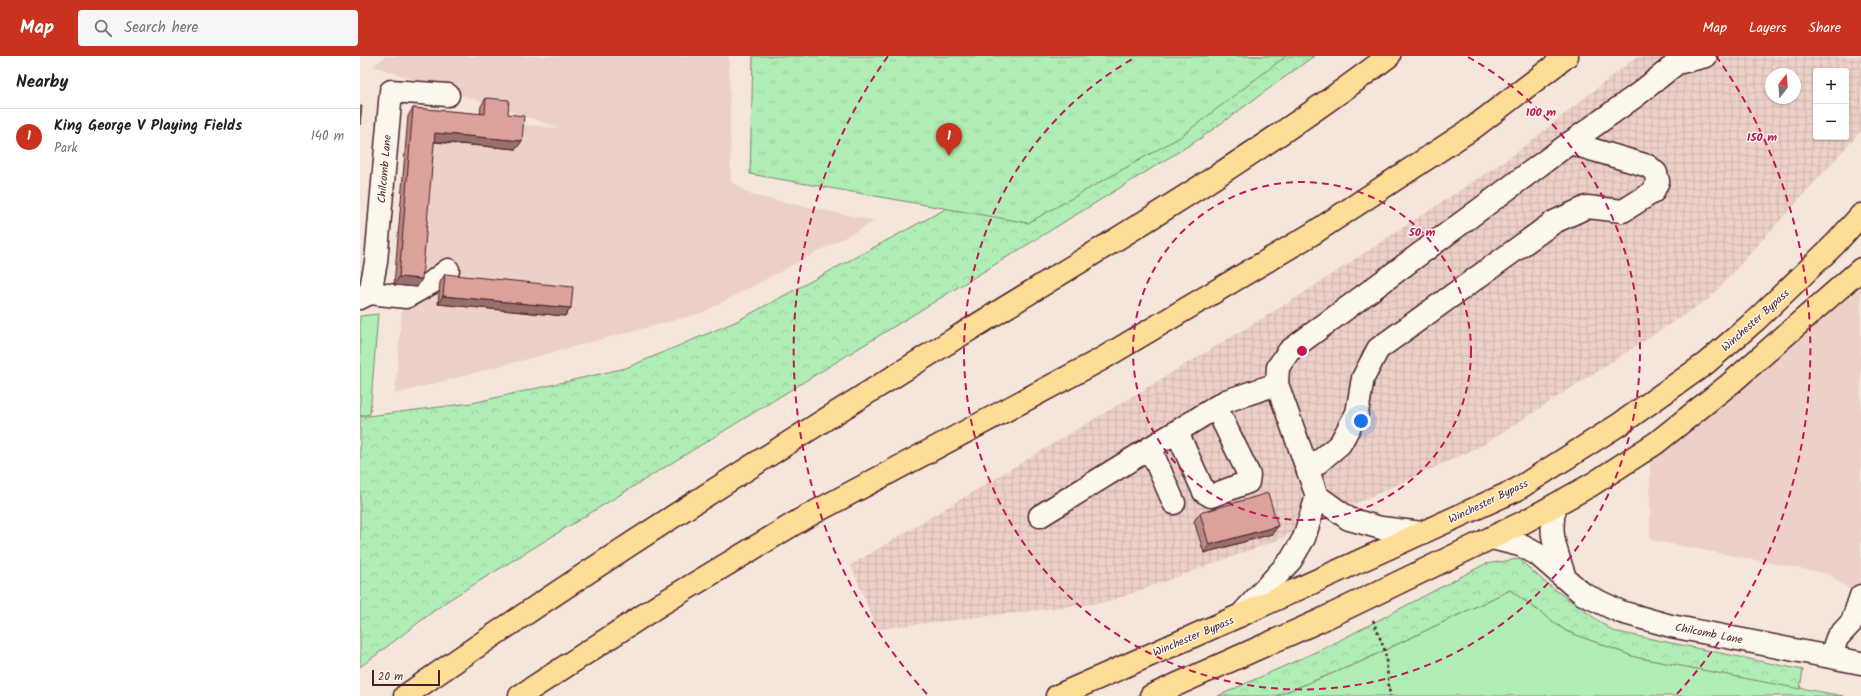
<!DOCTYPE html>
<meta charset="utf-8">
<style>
body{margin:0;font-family:Kalam,sans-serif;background:#f6f6f6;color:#202124}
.controls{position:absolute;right:12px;top:12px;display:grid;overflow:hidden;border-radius:4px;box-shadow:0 1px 3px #0004}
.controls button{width:36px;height:36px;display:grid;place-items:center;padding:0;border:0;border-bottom:1px solid #e0e0e0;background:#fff;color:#202124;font:20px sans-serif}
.compass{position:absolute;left:1405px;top:12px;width:36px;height:36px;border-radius:50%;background:#fff;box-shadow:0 1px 3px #0004;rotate:16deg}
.scale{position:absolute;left:12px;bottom:10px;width:68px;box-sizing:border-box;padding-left:4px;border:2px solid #4a1f2b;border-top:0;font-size:11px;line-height:14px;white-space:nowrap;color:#4a1f2b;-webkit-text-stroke:3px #fbf7ec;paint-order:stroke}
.you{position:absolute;left:1001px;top:365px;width:14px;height:14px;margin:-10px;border:3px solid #fff;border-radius:50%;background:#1a73e8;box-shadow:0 0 0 6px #1a73e833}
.badge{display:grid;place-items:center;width:26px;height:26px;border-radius:50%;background:#c8321e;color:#fff;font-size:13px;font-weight:700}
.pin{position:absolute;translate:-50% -33px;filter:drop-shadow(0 1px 2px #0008)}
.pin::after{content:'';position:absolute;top:21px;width:14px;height:12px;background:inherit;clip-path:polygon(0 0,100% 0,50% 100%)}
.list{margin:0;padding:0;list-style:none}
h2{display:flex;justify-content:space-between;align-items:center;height:52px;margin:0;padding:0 16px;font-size:17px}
h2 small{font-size:13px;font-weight:400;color:#757577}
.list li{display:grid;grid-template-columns:26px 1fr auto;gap:12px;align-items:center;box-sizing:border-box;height:56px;padding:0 16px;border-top:1px solid #e0e0e0}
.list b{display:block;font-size:15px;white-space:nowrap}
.list p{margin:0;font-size:13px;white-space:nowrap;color:#757577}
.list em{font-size:13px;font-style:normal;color:#757577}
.icon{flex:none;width:22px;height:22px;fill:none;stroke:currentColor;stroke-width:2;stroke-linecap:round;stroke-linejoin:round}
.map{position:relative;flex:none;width:1501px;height:640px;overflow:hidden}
header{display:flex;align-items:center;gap:24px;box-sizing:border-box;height:56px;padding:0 20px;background:#c8321e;color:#fff}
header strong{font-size:19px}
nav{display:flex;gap:22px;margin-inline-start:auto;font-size:14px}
.search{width:280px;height:36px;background:#f6f6f6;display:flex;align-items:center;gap:10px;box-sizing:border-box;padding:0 14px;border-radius:4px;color:#757577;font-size:15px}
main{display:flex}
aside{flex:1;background:#fff}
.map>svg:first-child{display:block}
.built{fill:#edd1c8}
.industrial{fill:url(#industrial-grid);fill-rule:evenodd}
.green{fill:#afedb5;stroke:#7c8670}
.forest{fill:url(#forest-crowns);stroke:#7c8670}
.park{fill:url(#park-tufts);stroke:#7c8670}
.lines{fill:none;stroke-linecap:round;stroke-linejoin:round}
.minor-casing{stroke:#4a1f2b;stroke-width:25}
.highway-casing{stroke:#4a1f2b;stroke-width:25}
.path{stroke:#4a1f2b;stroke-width:2.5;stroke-dasharray:3 3;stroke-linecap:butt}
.minor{stroke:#fbf7ec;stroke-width:22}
.highway{stroke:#fedd96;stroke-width:22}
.wall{fill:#bc8a85;stroke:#4a1f2b}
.shaded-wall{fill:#99716c;stroke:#4a1f2b}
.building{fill:#dba19b;stroke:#4a1f2b}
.ring{fill:none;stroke:#c2185b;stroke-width:2;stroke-dasharray:7 5}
.labels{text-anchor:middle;stroke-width:3;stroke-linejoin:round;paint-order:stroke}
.street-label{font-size:11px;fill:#4a1f2b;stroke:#fbf7ec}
.centre{fill:#c2185b;stroke:#fbf7ec;stroke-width:2}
.ring-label{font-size:12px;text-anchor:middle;font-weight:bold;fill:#c2185b;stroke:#fbf7ec;stroke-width:3;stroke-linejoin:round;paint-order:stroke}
</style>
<header>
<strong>Map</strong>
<div class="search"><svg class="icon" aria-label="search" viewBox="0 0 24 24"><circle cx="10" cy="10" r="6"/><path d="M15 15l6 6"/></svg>Search here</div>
<nav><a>Map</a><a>Layers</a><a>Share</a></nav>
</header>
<main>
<aside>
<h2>Nearby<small></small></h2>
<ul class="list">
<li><span class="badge">1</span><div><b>King George V Playing Fields</b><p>Park</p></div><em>140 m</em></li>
</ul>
</aside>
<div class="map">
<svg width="1501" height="640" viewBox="0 0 1501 640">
<defs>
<pattern id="industrial-grid" width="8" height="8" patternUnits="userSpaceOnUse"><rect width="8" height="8" fill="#edd1c8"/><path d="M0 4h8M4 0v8" fill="none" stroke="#cdb3ac"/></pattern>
<pattern id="forest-crowns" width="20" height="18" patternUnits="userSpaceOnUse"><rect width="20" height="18" fill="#afedb5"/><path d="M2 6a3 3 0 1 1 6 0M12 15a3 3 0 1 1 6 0" fill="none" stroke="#98cb9c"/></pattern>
<pattern id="park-tufts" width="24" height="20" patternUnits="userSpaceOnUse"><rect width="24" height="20" fill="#afedb5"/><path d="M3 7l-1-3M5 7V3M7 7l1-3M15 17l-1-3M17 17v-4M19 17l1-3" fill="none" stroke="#98cb9c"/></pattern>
</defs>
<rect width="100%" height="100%" fill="#f5e6dc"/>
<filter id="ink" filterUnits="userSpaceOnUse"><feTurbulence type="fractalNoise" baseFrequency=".025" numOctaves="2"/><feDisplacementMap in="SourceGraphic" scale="8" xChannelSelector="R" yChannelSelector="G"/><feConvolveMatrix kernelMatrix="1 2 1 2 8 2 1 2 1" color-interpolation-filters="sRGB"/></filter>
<g filter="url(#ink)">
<g class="built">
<polygon points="26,0 369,0 371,125 391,139 516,165 342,257 35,338 57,59 200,72 13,10"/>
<polygon points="1501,231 1501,543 1469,518 1290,484 1290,405"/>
</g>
<path class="industrial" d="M 1277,0 L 1501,0 L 1501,75 L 1350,242 L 1123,389 L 915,485 L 748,546 L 517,573 L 491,509 L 936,242 L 1152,100 ZM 1456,15 L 1486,15 L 1486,81 L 1456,81 ZM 1411,18 L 1435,18 L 1435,42 L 1411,42 Z"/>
<g class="green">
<polygon points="18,258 10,358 0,360 0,260"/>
<polygon points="1150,534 1206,575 1275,601 1483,640 916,640 998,607"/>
</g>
<g class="forest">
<polygon points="841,0 954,0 841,82 87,545 0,611 0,361 112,347 266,312 375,266 723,79"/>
<polygon points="1159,503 1187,528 1253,575 1443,614 1440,633 1275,601 1206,575 1150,534 998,607 916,640 858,640 969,590 1125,508"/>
</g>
<polygon class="park" points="393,0 926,0 820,81 668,167 390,118"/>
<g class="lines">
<defs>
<g id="minor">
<polyline points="10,237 46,241 71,227 88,214"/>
<polyline points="0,242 10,237 16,206 31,35 88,39"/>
<polyline points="817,376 844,436 851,440 888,426 889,419 856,351"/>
<polyline points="790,392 814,447"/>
<polyline points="948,415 980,388 997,357 1003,322 1018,293 1194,166 1227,151 1263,155 1293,136 1298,125 1296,117 1288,110 1210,87"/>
<path d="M 1196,449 C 1187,477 1197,496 1205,522"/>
<polyline points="680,460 866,345 917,328"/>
<polyline points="1062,477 1021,472 989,463 957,440 917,328 918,311 929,295 1196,97 1277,39 1317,7 1346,0"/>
<polyline points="1132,482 1160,489 1177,498 1223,538 1261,556 1311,570 1501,607"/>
<polyline points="881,559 931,504 944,482 957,440"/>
<polyline points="1471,600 1477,582 1492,566 1501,540"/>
</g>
<g id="highway">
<path d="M 45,640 C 226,514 412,396 599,280 C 745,190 893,103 1029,0"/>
<polyline points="160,640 301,548 442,463 740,304 952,178 1113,72 1207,0"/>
<polyline points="697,640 881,559 1156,434 1260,368 1345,308 1396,264 1475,188 1501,159"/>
<polyline points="791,640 959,565 1164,466 1231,429 1296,387 1371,327 1501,213"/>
</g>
</defs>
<use href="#minor" class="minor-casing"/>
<use href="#highway" class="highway-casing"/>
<polyline class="path" points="1013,564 1025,595 1030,640"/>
<use href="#minor" class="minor"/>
<use href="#highway" class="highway"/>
</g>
<g class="wall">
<polygon points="126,42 148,58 162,85 156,93 74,86 57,231 34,229 48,60 53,52 120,58 121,50"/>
<polygon points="85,218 211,252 205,260 78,248 80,226"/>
<polygon points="840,457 918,470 912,478 844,497 834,465"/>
</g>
<g class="shaded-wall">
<polygon points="75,77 162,85 156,93 69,85"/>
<polygon points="39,221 62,223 57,231 34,229"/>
<polygon points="83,240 211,252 205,260 78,248"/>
<polygon points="918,470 912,478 844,497 849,489"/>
</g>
<g class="building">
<polygon points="126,42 149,44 148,58 164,60 162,85 75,77 62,223 39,221 53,52 125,58"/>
<polygon points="0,50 2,50 0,69"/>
<polygon points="85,218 213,231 211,252 83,240"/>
<polygon points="908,437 918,470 849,489 840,457"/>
</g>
</g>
<g class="ring">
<circle cx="942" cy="295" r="169"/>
<path d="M1108 1A338 338 0 1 1 776 1"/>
<path d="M567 638A508 508 0 0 1 528 0M1356 0A508 508 0 0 1 1317 638"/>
</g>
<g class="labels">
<g class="street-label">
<text transform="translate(24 113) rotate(-85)" y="4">Chilcomb Lane</text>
<text transform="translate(1395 264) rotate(-42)" y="4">Winchester Bypass</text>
<text transform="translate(1128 445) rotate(-26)" y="4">Winchester Bypass</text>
<text transform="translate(1349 577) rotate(11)" y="4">Chilcomb Lane</text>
<text transform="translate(833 580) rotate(-23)" y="4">Winchester Bypass</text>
</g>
</g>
<circle cx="942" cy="295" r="6" class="centre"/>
<g class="ring-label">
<text x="1181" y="60">100 m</text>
<text x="1402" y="85">150 m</text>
<text x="1062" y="180">50 m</text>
</g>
</svg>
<div class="controls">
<button>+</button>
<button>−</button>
</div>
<svg class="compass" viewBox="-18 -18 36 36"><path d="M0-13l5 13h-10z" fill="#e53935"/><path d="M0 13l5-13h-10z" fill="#757577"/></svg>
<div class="scale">20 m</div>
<div class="you"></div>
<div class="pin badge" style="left:589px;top:100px">1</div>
</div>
</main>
